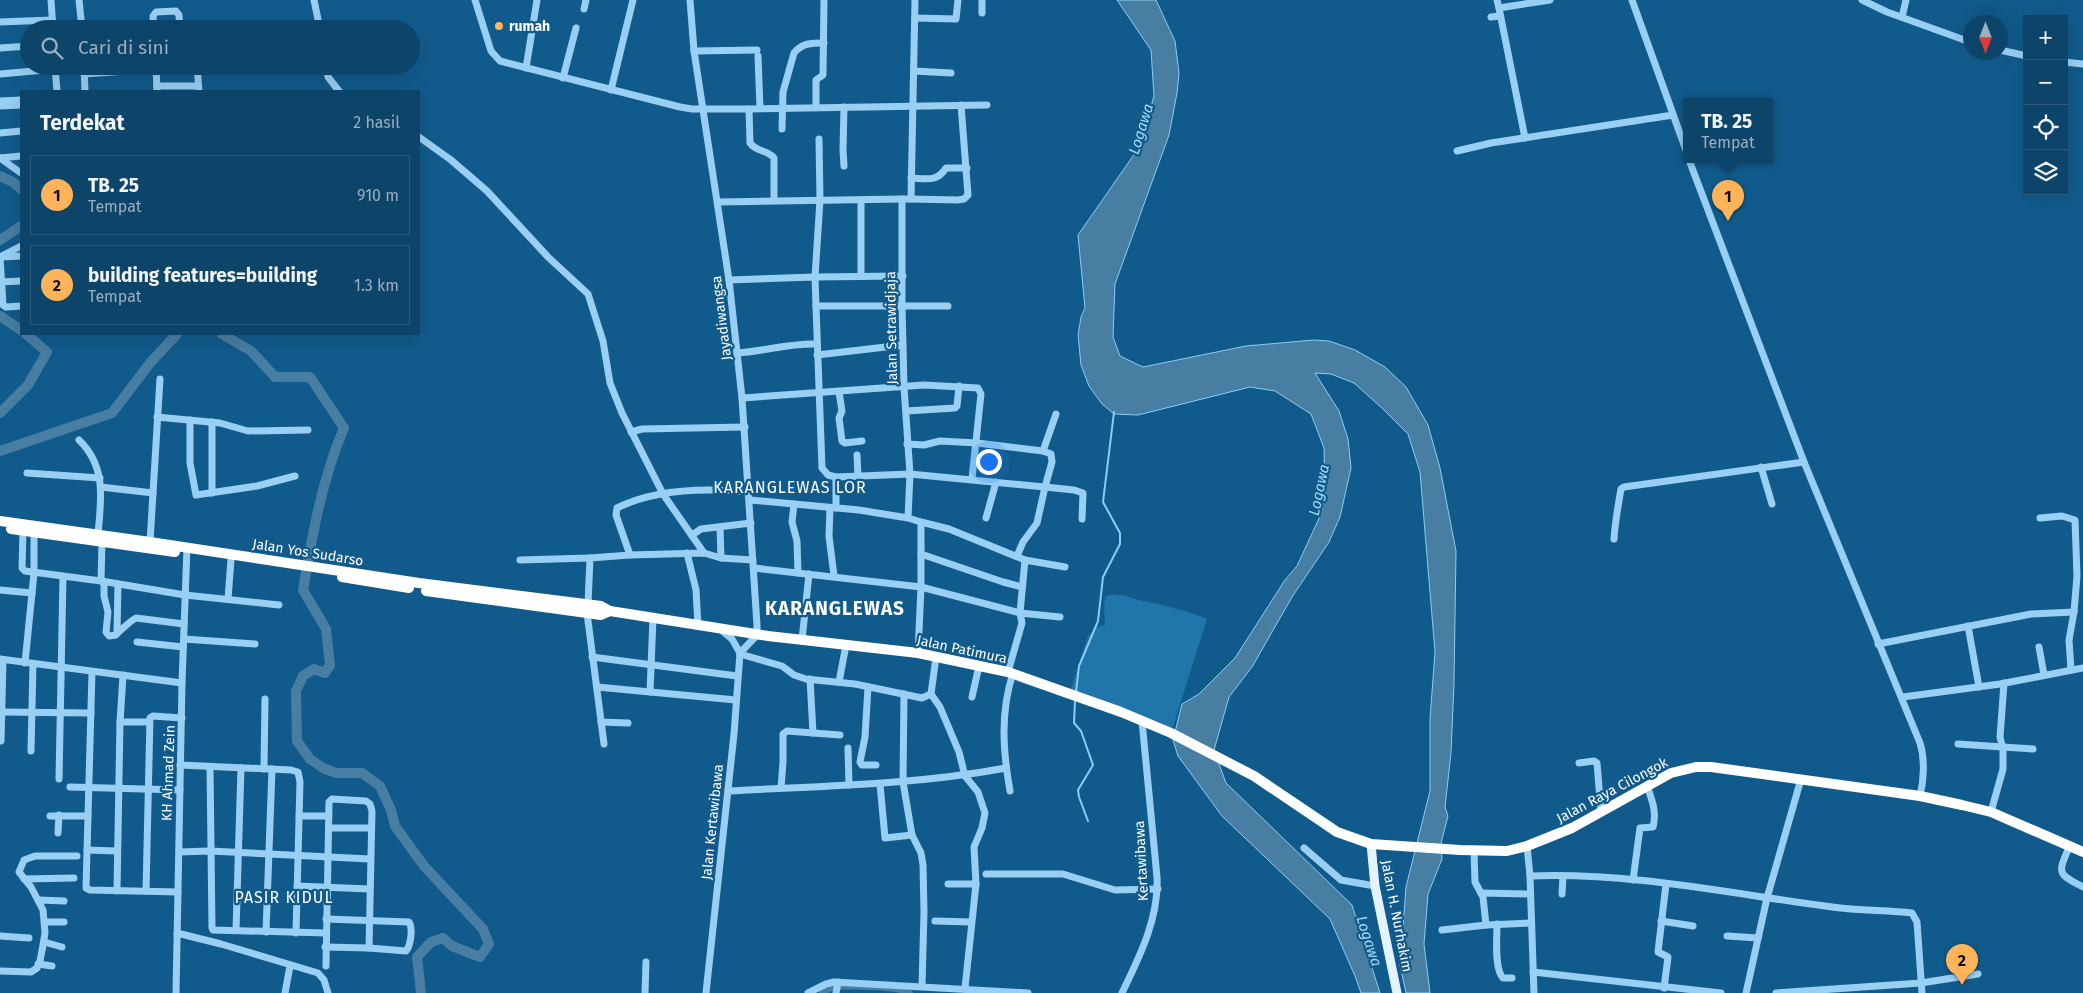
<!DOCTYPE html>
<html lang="id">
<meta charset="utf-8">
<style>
body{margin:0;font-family:"Fira Sans",sans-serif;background:#164b6f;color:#f1f3f6}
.controls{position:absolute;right:15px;top:15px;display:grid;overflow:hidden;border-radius:0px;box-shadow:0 5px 20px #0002}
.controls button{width:45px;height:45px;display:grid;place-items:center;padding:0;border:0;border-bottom:1px solid #2d5c7d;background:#0d4469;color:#f1f3f6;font:25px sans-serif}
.compass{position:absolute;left:1963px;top:15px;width:45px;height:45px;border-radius:50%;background:#0d4469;box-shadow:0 5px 20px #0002;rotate:180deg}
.you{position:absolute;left:988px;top:461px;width:18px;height:18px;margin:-12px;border:4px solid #fff;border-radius:50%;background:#1a73e8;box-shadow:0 0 0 8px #1a73e833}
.badge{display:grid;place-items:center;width:32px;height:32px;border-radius:50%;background:#ffb459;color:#111;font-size:16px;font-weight:700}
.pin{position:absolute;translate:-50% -41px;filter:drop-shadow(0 1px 2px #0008)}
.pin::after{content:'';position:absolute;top:26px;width:18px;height:15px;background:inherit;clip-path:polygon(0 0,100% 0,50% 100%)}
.popup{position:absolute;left:1683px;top:98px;width:90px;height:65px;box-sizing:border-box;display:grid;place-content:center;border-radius:0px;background:#0d4469;filter:drop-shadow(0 1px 4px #0005);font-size:16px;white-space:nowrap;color:#9ab0c0}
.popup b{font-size:19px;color:#f1f3f6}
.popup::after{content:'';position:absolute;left:50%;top:100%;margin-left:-10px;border:10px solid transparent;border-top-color:#0d4469}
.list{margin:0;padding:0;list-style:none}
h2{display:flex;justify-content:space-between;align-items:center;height:65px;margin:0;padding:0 20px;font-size:21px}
h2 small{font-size:16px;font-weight:400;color:#9ab0c0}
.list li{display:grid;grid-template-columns:32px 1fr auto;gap:15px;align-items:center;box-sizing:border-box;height:80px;margin:0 10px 10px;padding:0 10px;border:1px solid #2d5c7d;border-radius:0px}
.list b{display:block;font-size:19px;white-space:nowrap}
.list p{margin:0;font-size:16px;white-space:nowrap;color:#9ab0c0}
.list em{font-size:16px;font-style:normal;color:#9ab0c0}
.icon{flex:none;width:28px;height:28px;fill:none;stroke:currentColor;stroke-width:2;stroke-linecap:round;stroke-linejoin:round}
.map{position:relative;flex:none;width:2083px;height:993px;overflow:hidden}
.search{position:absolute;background:#0d4469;box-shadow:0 5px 20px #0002;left:20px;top:20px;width:400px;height:55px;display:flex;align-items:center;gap:12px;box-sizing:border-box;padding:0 18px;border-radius:28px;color:#9ab0c0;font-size:19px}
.panel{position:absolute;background:#0d4469;box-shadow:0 5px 20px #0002;left:20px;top:90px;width:400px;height:245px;border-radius:0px}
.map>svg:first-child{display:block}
.green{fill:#2075aa}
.water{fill:#477ea2;stroke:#8acdf5}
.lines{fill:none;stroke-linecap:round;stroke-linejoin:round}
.stream{stroke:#8acdf5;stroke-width:2}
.canal{stroke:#477ea2;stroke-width:6}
.river{stroke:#477ea2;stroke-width:10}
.minor{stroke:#99cff2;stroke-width:7}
.major{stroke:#e3f3ff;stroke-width:9}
.highway{stroke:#fff;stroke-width:10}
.poi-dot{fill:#ffb459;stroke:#115b8c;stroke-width:2}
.labels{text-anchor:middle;stroke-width:4.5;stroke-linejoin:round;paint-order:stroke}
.poi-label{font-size:14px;font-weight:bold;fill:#fff;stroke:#115b8c;text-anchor:start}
.street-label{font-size:14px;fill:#fff;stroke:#115b8c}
.water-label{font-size:15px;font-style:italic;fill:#a4d9f9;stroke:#115b8c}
.quarter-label{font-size:16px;letter-spacing:1px;fill:#fff;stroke:#115b8c}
.district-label{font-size:19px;font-weight:bold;letter-spacing:1px;fill:#fff;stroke:#115b8c}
</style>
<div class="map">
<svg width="2083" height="993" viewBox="0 0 2083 993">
<rect width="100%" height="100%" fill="#115b8c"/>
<path class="green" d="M 1108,595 C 1119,593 1129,597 1139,600 C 1163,605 1185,610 1207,619 L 1171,733 L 1070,692 L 1088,636 L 1097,627 L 1105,625 L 1104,608 L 1105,597 Z"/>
<polygon class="water" points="1117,0 1156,0 1175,41 1179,73 1177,93 1169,135 1115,284 1113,337 1120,356 1143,367 1246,346 1314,340 1329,341 1355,350 1385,367 1406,387 1428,425 1440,468 1456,551 1454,683 1451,753 1445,807 1448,816 1441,843 1442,859 1428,894 1424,944 1430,993 1406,993 1400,965 1406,887 1430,791 1430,719 1435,652 1420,472 1408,434 1382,408 1354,383 1331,374 1315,373 1339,411 1348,439 1351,468 1340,517 1329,542 1292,597 1252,667 1229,697 1214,750 1226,783 1352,905 1380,993 1361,993 1355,976 1330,919 1222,816 1178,756 1173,740 1182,704 1199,694 1235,658 1285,580 1297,566 1321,514 1325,493 1324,448 1311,414 1275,391 1250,387 1138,415 1114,414 1102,404 1089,386 1081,365 1078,335 1081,317 1085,308 1078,235 1140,146 1154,96 1151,50"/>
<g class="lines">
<g class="stream">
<polyline points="1076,692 1079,666 1098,621 1103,577 1120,544 1120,533 1103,502 1114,412"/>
<polyline points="1075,700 1074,723 1081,731 1093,765 1078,790 1079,797 1088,821"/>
</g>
<path class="canal" d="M 822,993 C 825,991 828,989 832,988 C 845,985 900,987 910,993"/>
<g class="river">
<polyline points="0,176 13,182 21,189"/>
<polyline points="0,240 21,226"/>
<polyline points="0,316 21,330"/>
<path d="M 222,334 L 251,351 L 275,377 L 310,377 L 344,428 C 322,479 312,536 303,590 L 326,629 L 330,665 L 325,673 L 314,669 L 303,676 L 296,691 L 297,741 L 310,759 L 323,768 L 336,773 L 362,773 L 380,786 L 391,810 L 395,826 L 424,866 L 483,929 L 489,944 L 480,957 L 452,946 L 443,938 L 431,942 L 417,957 L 421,993"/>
<polyline points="0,413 28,385 47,352 26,334"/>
<polyline points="0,451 112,413 150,363 177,334"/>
</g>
<g class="minor">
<polyline points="51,0 53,29"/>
<polyline points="79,0 82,29"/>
<polyline points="314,0 320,29"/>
<polyline points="475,0 491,51 500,61 680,107 692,109 749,109 987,105"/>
<polyline points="690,0 694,51 729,280 742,398 757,625 757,635 740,653 734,734 706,993"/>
<polyline points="915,0 911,199 902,199 902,306 904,387 910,474 908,518 921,522 921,587 918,653"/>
<polyline points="982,0 982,13"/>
<polyline points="1497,0 1499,8 1550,0"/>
<polyline points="1632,0 1687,153"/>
<polyline points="1862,0 1887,12 1970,42"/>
<polyline points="1499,8 1525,138"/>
<polyline points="584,9 586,0"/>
<polyline points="1491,17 1500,16"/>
<polyline points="1902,17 1906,0"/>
<polyline points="915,18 956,19 958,0"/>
<polyline points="0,22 52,20"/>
<polyline points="154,29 153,16 156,12 176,11 179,15 180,29"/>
<polyline points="0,48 29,46"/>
<polyline points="2000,50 2027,56"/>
<polyline points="694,51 757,50"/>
<polyline points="758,56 760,108"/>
<polyline points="2064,62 2083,64"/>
<polyline points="84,66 85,91"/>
<polyline points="156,66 157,91"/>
<polyline points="197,66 199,91"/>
<polyline points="327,66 328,77 339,91"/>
<polyline points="55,67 57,91"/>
<polyline points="526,68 537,0"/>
<polyline points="914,71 951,73"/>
<polyline points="0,74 56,69"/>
<polyline points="84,74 156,69"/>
<polyline points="563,78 576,28"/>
<polyline points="157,86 198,86"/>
<polyline points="611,90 633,0"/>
<polyline points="0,101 21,100"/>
<polyline points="0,106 21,105"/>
<polyline points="816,107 816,80 823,75 824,0"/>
<polyline points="844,107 843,150 844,166"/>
<path d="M 749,109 L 750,143 C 756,152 768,150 774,158 L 774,200"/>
<path d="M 782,129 L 783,92 L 794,53 C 802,43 811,43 824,43"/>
<polyline points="0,133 21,131"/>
<polyline points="419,137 451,160 487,191 548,257 588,294 603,341 610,383 622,413 663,494 704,553"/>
<polyline points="819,139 820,200 815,277 903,276"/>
<polyline points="1457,151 1491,143 1673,115"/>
<polyline points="0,158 21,173"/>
<polyline points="0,158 21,156"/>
<path d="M 1689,160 L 1804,462 L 1920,743 C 1925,759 1924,780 1920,796"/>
<path d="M 911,178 C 928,179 937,182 946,168 L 967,168"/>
<polyline points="911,199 958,200 964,199 968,195 961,105"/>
<polyline points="718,202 902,199"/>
<polyline points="21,246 0,257 3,305 6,307 21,306"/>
<polyline points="2,257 21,256"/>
<polyline points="861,276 861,200"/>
<polyline points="729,280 815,277 816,306"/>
<polyline points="0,282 21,281"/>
<polyline points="948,306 816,306 822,468 828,475 836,477 910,474 1045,487 1037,523 1023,542 1017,556"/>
<path d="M 737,353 C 766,351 789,343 817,344"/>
<polyline points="817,355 903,345"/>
<polyline points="839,392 842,411 839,418 842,441 845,443 862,441"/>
<polyline points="742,398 924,385 978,388 981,394 972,479"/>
<polyline points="906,411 955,408 957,406 959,386"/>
<polyline points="1056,414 1043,451 1051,454 1052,462 1045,487 1074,490 1083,493 1082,519"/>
<polyline points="157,417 220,423 248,431 308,430"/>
<polyline points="190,420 190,463 196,495 257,486 295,476"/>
<polyline points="212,422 212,493"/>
<polyline points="631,432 642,429 745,427"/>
<path d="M 79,440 C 107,467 101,500 98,534"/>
<polyline points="907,444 924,445 940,441 977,443 1043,451"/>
<polyline points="857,455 858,477"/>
<polyline points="1761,467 1772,504"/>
<polyline points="27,473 100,478"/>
<polyline points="836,477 836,508"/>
<polyline points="101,487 153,493"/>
<polyline points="750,500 859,510 908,518"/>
<polyline points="794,504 792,522 797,541 798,573"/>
<polyline points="830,508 829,536 834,576"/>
<polyline points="986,518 996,482"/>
<polyline points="2040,518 2062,516 2075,520 2077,576 2074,612"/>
<polyline points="921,522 949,529 1025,560 1020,613 1022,623 1008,672"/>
<polyline points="720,527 721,558"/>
<polyline points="23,531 22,568 25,571 101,581"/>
<polyline points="692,535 701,529 751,523"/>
<path d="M 1614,539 C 1615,522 1618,506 1621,489 L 1624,487 L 1804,462"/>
<polyline points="102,542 101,581 185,595 279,605"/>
<polyline points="150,542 160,379"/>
<polyline points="687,553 696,590 698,626"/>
<polyline points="921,554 1003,582 1022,587"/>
<polyline points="630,555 704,553 721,558 753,560"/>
<polyline points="520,560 590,558"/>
<polyline points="1025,560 1065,567"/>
<polyline points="754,568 921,587 1020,613 1060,617"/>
<path d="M 104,582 L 104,596 L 108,612 L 106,632 L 109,636 L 116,635 C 117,633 133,619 136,618 L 184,624"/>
<polyline points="0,590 32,593"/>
<polyline points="228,599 231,560"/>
<path d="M 588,604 L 590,558 L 630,555 L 616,515 L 617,508 C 655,489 707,488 749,492"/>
<polyline points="587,613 604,744"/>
<polyline points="1968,626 1979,687"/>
<polyline points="720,629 732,639 740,653"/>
<polyline points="117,632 118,584"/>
<polyline points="184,639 255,644"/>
<polyline points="802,640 809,574"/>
<polyline points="137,642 183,647"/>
<polyline points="1878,644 2031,614 2074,612 2069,640 2071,670"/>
<polyline points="2039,647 2044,675"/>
<polyline points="740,654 782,666 794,675 806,679 855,684 922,698 931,694"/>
<polyline points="592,657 737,676"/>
<polyline points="0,659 182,683"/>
<polyline points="25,663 34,573 34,533"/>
<polyline points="92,672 86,888 90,890 178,892"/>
<polyline points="810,679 813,733 840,735"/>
<polyline points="839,682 846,645"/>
<polyline points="597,687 736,700"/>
<polyline points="868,687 865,737 860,762 862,765 876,765"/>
<polyline points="650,692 653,618"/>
<polyline points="904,694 903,782 912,835 921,853 923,865 924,912 922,986"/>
<polyline points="931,694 940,707 959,752 965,776 978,792 985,813 982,828 974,847 976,884 965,988"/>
<polyline points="931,694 936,657"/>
<polyline points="972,697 979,666"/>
<polyline points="1903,697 2000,684 2083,668"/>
<polyline points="1,712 91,713"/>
<polyline points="120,722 149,722"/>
<polyline points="601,722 628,723"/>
<polyline points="1,741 3,660"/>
<polyline points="1958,744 2033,749"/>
<polyline points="848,748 849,785"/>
<polyline points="31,751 33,664"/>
<polyline points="1579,763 1594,761 1597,763 1601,812"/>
<polyline points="180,765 291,770 298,772 300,782 296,933"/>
<polyline points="210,767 212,928 213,930 326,933"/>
<polyline points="264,769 265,699"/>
<polyline points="59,779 63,577"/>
<polyline points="880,784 885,838 912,835"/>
<polyline points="70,787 180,790"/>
<polyline points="781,788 783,762 783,734 787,731 813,733"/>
<path d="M 728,791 C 821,786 914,785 1006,768"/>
<path d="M 1010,791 C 1003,751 1000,713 1013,673"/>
<polyline points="1991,812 2003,769 2003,749 2000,737 2004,683"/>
<polyline points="50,816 88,816"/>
<polyline points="299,816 329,816"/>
<polyline points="329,828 371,828"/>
<polyline points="58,833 59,815"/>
<path d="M 2070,845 C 2058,873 2056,873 2083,887"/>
<polyline points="1527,846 1530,876"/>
<polyline points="1304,848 1341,880 1375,886"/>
<polyline points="87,850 117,851"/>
<polyline points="1474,851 1475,882 1483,897 1486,925"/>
<polyline points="179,852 210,851 370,859"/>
<polyline points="986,874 1063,874 1115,890 1158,889"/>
<polyline points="24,879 74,878"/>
<path d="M 1633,880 L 1640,828 L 1653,827 C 1657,812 1652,800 1647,786"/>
<polyline points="948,884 976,884"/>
<polyline points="297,886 369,889"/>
<polyline points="117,891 120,722 123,675"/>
<polyline points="146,891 150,718 153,716 182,718"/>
<polyline points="1481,893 1530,894"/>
<polyline points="1562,894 1563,876"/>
<polyline points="39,900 64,901"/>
<polyline points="935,921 971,922"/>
<polyline points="1661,921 1693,926"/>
<polyline points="45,922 64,922"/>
<path d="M 1497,924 C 1497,937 1494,969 1503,978 L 1512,978"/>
<polyline points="236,930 241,768"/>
<polyline points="1442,930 1486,925 1531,923"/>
<polyline points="266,932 272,769"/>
<polyline points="177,933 221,944 318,973 324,980 328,993"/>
<polyline points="0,936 29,938"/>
<polyline points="1727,936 1758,938"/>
<polyline points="44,942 62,947"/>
<path d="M 325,947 L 369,948 L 406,951 C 411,945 413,928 409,922 L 326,919"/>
<polyline points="38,964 52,966"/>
<polyline points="326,966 329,802 332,799 366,801 370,804 372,811 369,948"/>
<polyline points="0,971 31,972 37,968 40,961 43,945 45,933 43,910 31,887 19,872 24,860 35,856 77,856"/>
<polyline points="1533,972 1721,993"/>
<polyline points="1664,988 1668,957 1658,952 1666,884"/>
<polyline points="176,993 182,683 187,547"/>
<polyline points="285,993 290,966"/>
<polyline points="645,993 646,962"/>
<polyline points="808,993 826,984 834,982 1028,993"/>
<polyline points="836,993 838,982"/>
<path d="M 1122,993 C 1140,956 1159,918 1157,877 L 1142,721"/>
<path d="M 1534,993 L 1530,876 C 1631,872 1732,894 1832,907 C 1859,911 1886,910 1912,913 L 1917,922 L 1922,993"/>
<polyline points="1746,993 1767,898 1801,779"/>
<polyline points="1776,993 1921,983 1978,974"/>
</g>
<polyline class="major" points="1371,844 1375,886 1397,993"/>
<g class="highway">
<polyline points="0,521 150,542 419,583 601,606 610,611 768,636 918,653 1008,672 1121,712 1171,733 1254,776 1337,832 1371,844 1460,850 1507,851 1527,846 1572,828 1671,773 1696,767 1711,767 1920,796 1962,805 1991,812 2083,852"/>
<polyline points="11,529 175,552"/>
<polyline points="342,577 409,588"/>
<polyline points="426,591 587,613 601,615 610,611"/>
</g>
</g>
<circle class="poi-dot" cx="499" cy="26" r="5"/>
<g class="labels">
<g class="poi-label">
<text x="509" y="31">rumah</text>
</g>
<g class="street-label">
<text transform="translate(721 318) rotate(-97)" y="5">Jayadiwangsa</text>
<text transform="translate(891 328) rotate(-91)" y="5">Jalan Setrawidjaja</text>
<text transform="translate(308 552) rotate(9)" y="5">Jalan Yos Sudarso</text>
<text transform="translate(962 649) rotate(12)" y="5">Jalan Patimura</text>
<text transform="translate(168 773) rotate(-88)" y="5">KH Ahmad Zein</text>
<text transform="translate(1612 790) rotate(-28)" y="5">Jalan Raya Cilongok</text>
<text transform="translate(712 822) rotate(-84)" y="5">Jalan Kertawibawa</text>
<text transform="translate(1141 861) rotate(-93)" y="5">Kertawibawa</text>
<text transform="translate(1397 916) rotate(79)" y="5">Jalan H. Nurhakim</text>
</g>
<g class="water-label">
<text transform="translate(1141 129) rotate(-73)" y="5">Logawa</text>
<text transform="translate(1319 490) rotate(-78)" y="5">Logawa</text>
<text transform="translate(1369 941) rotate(72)" y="5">Logawa</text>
</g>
<g class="quarter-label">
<text x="790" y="493">KARANGLEWAS LOR</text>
<text x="284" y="903">PASIR KIDUL</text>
</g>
<g class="district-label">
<text x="835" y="615">KARANGLEWAS</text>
</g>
</g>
</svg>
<div class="controls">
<button>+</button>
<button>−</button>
<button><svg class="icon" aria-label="locate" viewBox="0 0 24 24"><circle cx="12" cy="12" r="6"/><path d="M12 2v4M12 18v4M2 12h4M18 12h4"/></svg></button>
<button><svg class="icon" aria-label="layers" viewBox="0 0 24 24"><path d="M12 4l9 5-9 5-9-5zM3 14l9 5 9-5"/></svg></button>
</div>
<svg class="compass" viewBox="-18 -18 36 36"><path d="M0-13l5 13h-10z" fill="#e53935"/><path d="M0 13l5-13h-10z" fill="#9ab0c0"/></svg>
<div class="you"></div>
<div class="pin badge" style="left:1728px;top:221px">1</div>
<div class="popup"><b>TB. 25</b>Tempat</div>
<div class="pin badge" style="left:1962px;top:985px">2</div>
<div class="search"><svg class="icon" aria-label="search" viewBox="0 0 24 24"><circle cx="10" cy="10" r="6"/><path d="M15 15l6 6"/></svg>Cari di sini</div>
<section class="panel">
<h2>Terdekat<small>2 hasil</small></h2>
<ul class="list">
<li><span class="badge">1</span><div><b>TB. 25</b><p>Tempat</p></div><em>910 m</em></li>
<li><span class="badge">2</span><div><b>building features=building</b><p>Tempat</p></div><em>1.3 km</em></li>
</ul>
</section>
</div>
